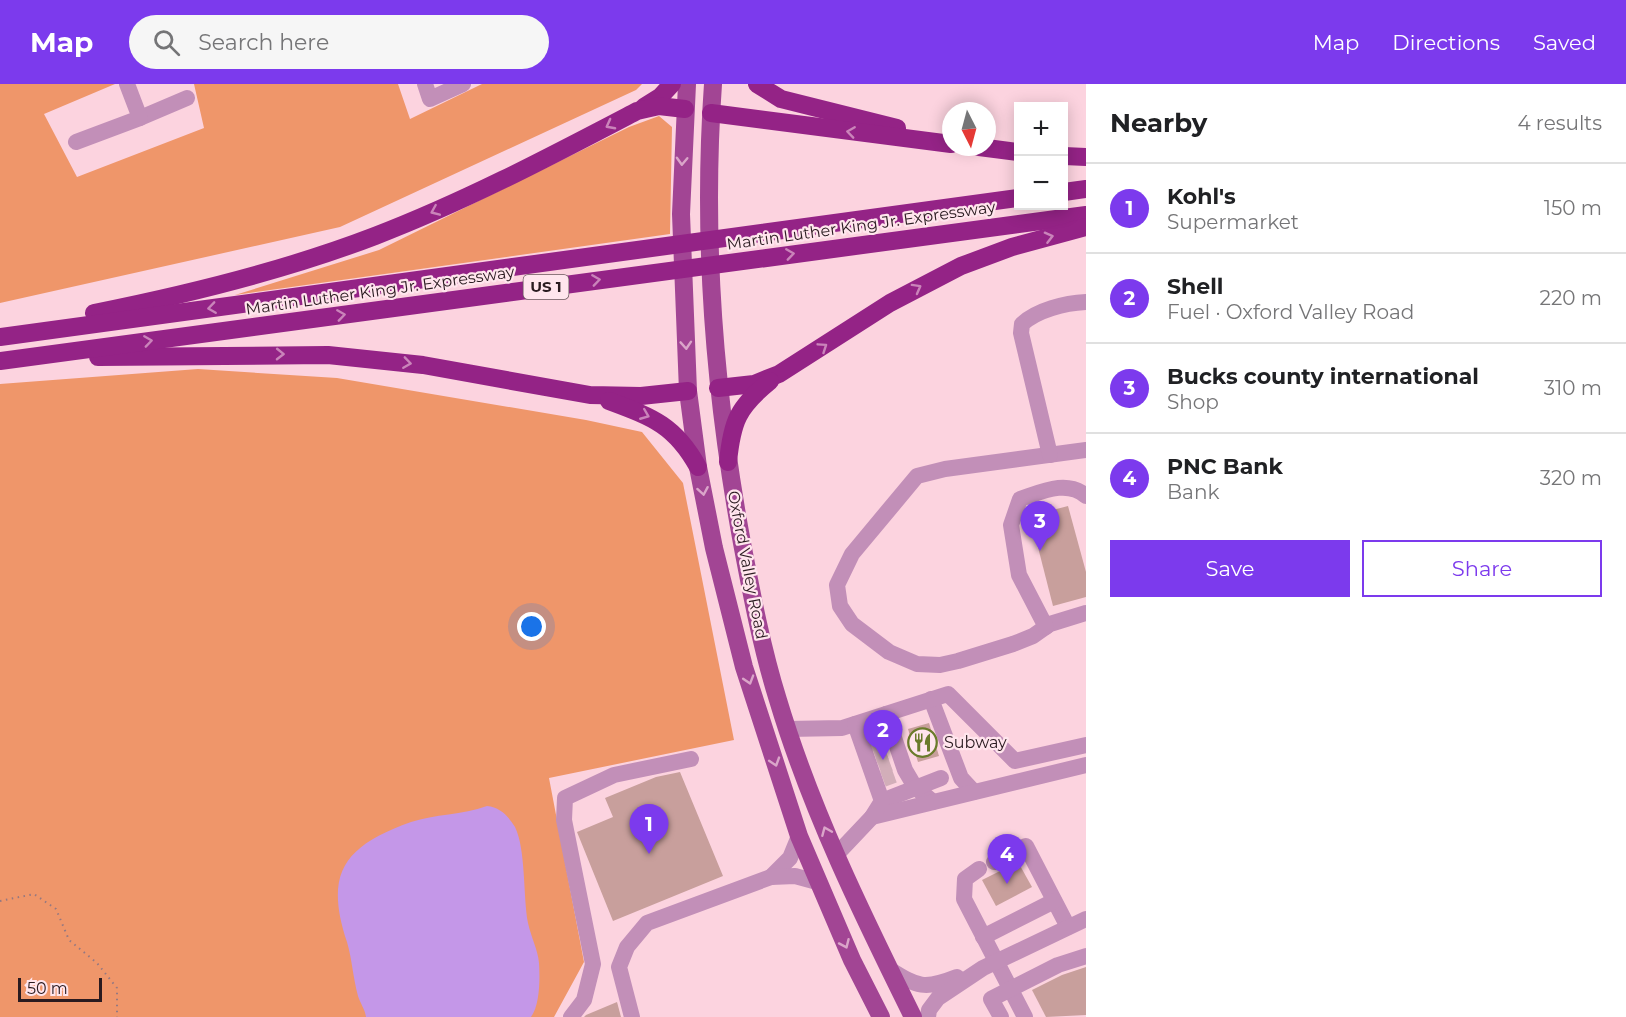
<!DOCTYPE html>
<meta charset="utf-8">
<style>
body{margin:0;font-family:Montserrat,sans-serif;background:#f6f6f6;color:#202124}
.controls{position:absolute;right:18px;top:18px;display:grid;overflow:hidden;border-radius:0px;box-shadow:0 3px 15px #0003}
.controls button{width:54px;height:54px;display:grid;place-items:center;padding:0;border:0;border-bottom:2px solid #e0e0e0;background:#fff;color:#202124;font:30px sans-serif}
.compass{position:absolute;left:942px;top:18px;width:54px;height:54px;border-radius:50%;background:#fff;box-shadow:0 3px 15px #0003;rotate:174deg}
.scale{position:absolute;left:18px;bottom:15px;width:84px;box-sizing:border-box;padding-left:6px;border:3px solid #2a1b20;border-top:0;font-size:16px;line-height:21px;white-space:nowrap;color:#2a1b20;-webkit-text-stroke:4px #ffe5ed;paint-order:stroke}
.you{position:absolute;left:532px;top:543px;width:21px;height:21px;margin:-15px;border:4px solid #fff;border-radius:50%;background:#1a73e8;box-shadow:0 0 0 9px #1a73e833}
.badge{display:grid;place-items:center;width:39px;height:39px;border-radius:50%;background:#7c3aed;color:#fff;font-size:20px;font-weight:700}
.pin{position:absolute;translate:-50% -50px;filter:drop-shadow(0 2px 3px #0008)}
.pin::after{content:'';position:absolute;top:32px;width:21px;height:18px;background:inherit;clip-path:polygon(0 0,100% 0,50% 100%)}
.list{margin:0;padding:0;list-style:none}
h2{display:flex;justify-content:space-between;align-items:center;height:78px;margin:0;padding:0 24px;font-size:26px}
h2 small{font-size:20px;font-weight:400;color:#757577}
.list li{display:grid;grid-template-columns:39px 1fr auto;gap:18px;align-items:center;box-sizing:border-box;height:90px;padding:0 24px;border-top:2px solid #e0e0e0}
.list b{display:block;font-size:22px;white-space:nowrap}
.list p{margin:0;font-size:20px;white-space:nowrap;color:#757577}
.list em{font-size:20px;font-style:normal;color:#757577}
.actions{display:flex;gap:12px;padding:18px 24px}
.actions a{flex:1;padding:14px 0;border:2px solid #7c3aed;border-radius:0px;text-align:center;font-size:21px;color:#7c3aed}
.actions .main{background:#7c3aed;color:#fff}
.icon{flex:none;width:33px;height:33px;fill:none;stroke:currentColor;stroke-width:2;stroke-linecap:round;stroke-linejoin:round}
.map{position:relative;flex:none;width:1086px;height:933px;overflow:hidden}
header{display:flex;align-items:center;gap:36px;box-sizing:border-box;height:84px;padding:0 30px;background:#7c3aed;color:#fff}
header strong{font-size:28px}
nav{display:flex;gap:33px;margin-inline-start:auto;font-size:21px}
.search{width:420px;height:54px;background:#f6f6f6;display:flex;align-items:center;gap:15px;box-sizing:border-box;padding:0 21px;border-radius:33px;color:#757577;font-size:22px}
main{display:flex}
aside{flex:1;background:#fff}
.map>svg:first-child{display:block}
.forest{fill:#ef966a}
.water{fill:#c497e8}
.building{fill:#c89f9c}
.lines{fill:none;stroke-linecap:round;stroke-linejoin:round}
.minor-tunnel{stroke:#d2aeb9;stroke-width:16;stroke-dasharray:16 8;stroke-linecap:butt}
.path{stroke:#947881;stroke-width:2;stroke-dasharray:1.5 4.5;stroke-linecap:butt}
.minor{stroke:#c28fb8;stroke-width:16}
.major{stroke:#a24594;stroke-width:18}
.highway{stroke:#942386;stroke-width:18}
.oneway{stroke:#ca84ba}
.oneway2{stroke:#daa5c9}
.labels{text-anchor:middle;stroke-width:4.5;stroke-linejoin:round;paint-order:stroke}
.shield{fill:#ffe5ed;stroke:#6a585e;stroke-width:1.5}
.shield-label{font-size:15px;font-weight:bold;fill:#2a1b20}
.street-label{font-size:16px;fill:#2a1b20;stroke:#ffe5ed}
.poi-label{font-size:16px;fill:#2a1b20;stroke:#ffe5ed;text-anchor:start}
</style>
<header>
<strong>Map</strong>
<div class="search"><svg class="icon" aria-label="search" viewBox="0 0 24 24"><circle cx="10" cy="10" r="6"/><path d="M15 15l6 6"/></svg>Search here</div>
<nav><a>Map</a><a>Directions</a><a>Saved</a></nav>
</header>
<main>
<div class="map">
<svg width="1086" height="933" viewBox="0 0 1086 933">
<rect width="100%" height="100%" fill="#fcd3df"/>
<g class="forest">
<polygon points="0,0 115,0 44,30 77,93 204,44 194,0 398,0 410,35 482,0 642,0 636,6 340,143 0,219"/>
<polygon points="659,32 672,43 670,150 235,211 379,166 629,43"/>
<polygon points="198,285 337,294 586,336 642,348 683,399 734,656 549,694 584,878 554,933 0,933 0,300"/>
</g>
<path class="water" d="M 487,722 C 500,723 508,732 515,743 C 526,765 523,813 528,839 C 531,853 538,866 539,879 C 540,895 540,921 531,933 L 366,933 C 365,925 360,919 358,912 C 353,894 352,875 347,858 C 324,789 344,762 411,738 C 435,730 462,731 487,722 Z"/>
<g class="building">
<polygon points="1068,422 1086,488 1086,513 1053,522 1030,432"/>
<polygon points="929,639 939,672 918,678 908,645"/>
<polygon points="680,688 723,792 613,837 577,748 613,733 605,714 656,693"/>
<polygon points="1018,778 1032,803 996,822 982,796"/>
<polygon points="1086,883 1086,931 1046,933 1032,906 1062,891"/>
<polygon points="617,918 621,933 584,933 586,931"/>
</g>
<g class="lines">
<g class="minor-tunnel">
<polyline points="870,660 881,656"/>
<polyline points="875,672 886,668"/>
<polyline points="879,683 890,679"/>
<polyline points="883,695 894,691"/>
</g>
<polyline class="path" points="0,817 34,810 56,825 69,856 97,879 117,904 117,933"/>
<g class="minor">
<polyline points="425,0 430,15 463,0"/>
<polyline points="140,34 187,14"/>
<polyline points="76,58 140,34 127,0"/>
<polyline points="1086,366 945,385 917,392 852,470 837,501 840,522 852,540 889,568 917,580 940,581 958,577 1013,560 1033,552 1050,540 1086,529"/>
<path d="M 1050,371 L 1021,249 L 1022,240 C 1037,226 1065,219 1086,218"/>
<path d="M 1046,543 L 1019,491 L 1011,441 L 1020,415 C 1041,408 1067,395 1086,412"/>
<polyline points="931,615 961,694 974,708"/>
<polyline points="886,630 905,686 915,703 933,718"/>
<polyline points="788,645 842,644 948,610 1015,677 1086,661"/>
<polyline points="882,717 941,694"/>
<polyline points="872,733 1086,681"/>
<polyline points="837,770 872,733 882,717 855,640"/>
<polyline points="994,778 1026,762 1068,843"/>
<polyline points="979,785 965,795 964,815 1025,933"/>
<polyline points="771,793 790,774 799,752"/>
<polyline points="983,853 1054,817"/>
<path d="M 889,885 C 918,903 924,906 957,893"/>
<polyline points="571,933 584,916 593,880 564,736 565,714 614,691 691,675"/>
<polyline points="632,933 619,883 627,863 647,839 771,793 795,792 817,798"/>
<polyline points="928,933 929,926 938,914 983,884 1086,835"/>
<polyline points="1001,933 991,915 1058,881 1086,872"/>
</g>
<g class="major">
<polyline points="687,0 681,130 688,307 698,383 714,464 744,583 799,752 852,876 881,933"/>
<path d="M 713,0 C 702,155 714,307 742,459 C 752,512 762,565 778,616 C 811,726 862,830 913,933"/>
</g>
<g class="highway">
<polyline points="757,0 781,15 897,44"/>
<polyline points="644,23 660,13 672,0"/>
<polyline points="711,29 951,60"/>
<polyline points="979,63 1018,68"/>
<polyline points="1064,72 1086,73"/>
<polyline points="1064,108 1086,105"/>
<path d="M 94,229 C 189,210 284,187 375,152 C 466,117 551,72 637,27 L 659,22 L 685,25"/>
<polyline points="0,253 1018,114"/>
<polyline points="98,273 328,271 423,281 590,311 641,312 688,307"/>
<polyline points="0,277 1086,131"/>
<polyline points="718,304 754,300 779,290 890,219 961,182 1012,163 1086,143"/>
<path d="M 609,317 C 652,333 675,341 698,383"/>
<path d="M 728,378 C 732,337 738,323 770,297"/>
</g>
</g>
<defs><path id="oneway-chevron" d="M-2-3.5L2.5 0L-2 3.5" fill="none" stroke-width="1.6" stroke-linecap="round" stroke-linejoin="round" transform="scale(1.5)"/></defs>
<g class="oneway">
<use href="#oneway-chevron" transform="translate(610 41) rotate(152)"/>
<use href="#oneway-chevron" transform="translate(851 48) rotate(-172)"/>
<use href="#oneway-chevron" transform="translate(435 127) rotate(157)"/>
<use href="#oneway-chevron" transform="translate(1049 153) rotate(-14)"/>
<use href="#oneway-chevron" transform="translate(790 170) rotate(-8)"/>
<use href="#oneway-chevron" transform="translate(596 196) rotate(-8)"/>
<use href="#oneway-chevron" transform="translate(917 204) rotate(-29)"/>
<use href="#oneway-chevron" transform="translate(212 224) rotate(172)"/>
<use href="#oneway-chevron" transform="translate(341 231) rotate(-8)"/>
<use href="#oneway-chevron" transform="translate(148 257) rotate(-8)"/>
<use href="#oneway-chevron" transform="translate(823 263) rotate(-34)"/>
<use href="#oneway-chevron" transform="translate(280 270) rotate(1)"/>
<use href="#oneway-chevron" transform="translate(407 279) rotate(8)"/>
<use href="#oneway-chevron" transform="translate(645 331) rotate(22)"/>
</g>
<g class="oneway2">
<use href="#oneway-chevron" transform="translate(682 77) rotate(92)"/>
<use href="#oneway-chevron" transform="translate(686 261) rotate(86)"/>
<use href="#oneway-chevron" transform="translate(703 407) rotate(80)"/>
<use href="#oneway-chevron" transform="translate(749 596) rotate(73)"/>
<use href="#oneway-chevron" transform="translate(775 678) rotate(72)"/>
<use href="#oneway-chevron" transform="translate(826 747) rotate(-113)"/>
<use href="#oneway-chevron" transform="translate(845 860) rotate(66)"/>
</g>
<defs>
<symbol id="restaurant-ring" viewBox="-11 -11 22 22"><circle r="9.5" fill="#ffe5ed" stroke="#6a7b2b" stroke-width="1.5"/><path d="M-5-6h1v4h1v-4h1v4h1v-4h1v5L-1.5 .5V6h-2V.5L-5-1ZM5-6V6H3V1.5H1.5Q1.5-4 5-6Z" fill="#6a7b2b"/></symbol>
</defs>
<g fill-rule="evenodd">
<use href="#restaurant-ring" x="906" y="642" width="33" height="33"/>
</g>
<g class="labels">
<rect class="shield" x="523.5" y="191" width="45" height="24" rx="4.5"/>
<g class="shield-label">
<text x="546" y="208">US 1</text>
</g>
<g class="street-label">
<text transform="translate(861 141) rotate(-8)" y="6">Martin Luther King Jr. Expressway</text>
<text transform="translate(380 206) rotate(-8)" y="6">Martin Luther King Jr. Expressway</text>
<text transform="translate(748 481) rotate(79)" y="6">Oxford Valley Road</text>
</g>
<g class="poi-label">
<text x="944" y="664">Subway</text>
</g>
</g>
</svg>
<div class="controls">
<button>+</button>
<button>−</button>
</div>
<svg class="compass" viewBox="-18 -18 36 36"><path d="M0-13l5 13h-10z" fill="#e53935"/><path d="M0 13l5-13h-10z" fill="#757577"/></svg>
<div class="scale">50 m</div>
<div class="you"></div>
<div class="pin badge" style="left:649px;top:770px">1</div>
<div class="pin badge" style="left:883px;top:676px">2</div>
<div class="pin badge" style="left:1040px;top:467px">3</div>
<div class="pin badge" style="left:1007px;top:800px">4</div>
</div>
<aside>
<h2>Nearby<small>4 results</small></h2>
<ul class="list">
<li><span class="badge">1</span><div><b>Kohl's</b><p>Supermarket</p></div><em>150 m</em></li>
<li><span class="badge">2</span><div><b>Shell</b><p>Fuel · Oxford Valley Road</p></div><em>220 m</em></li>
<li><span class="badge">3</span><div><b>Bucks county international</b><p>Shop</p></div><em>310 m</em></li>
<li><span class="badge">4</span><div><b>PNC Bank</b><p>Bank</p></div><em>320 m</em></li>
</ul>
<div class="actions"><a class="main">Save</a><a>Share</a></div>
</aside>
</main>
